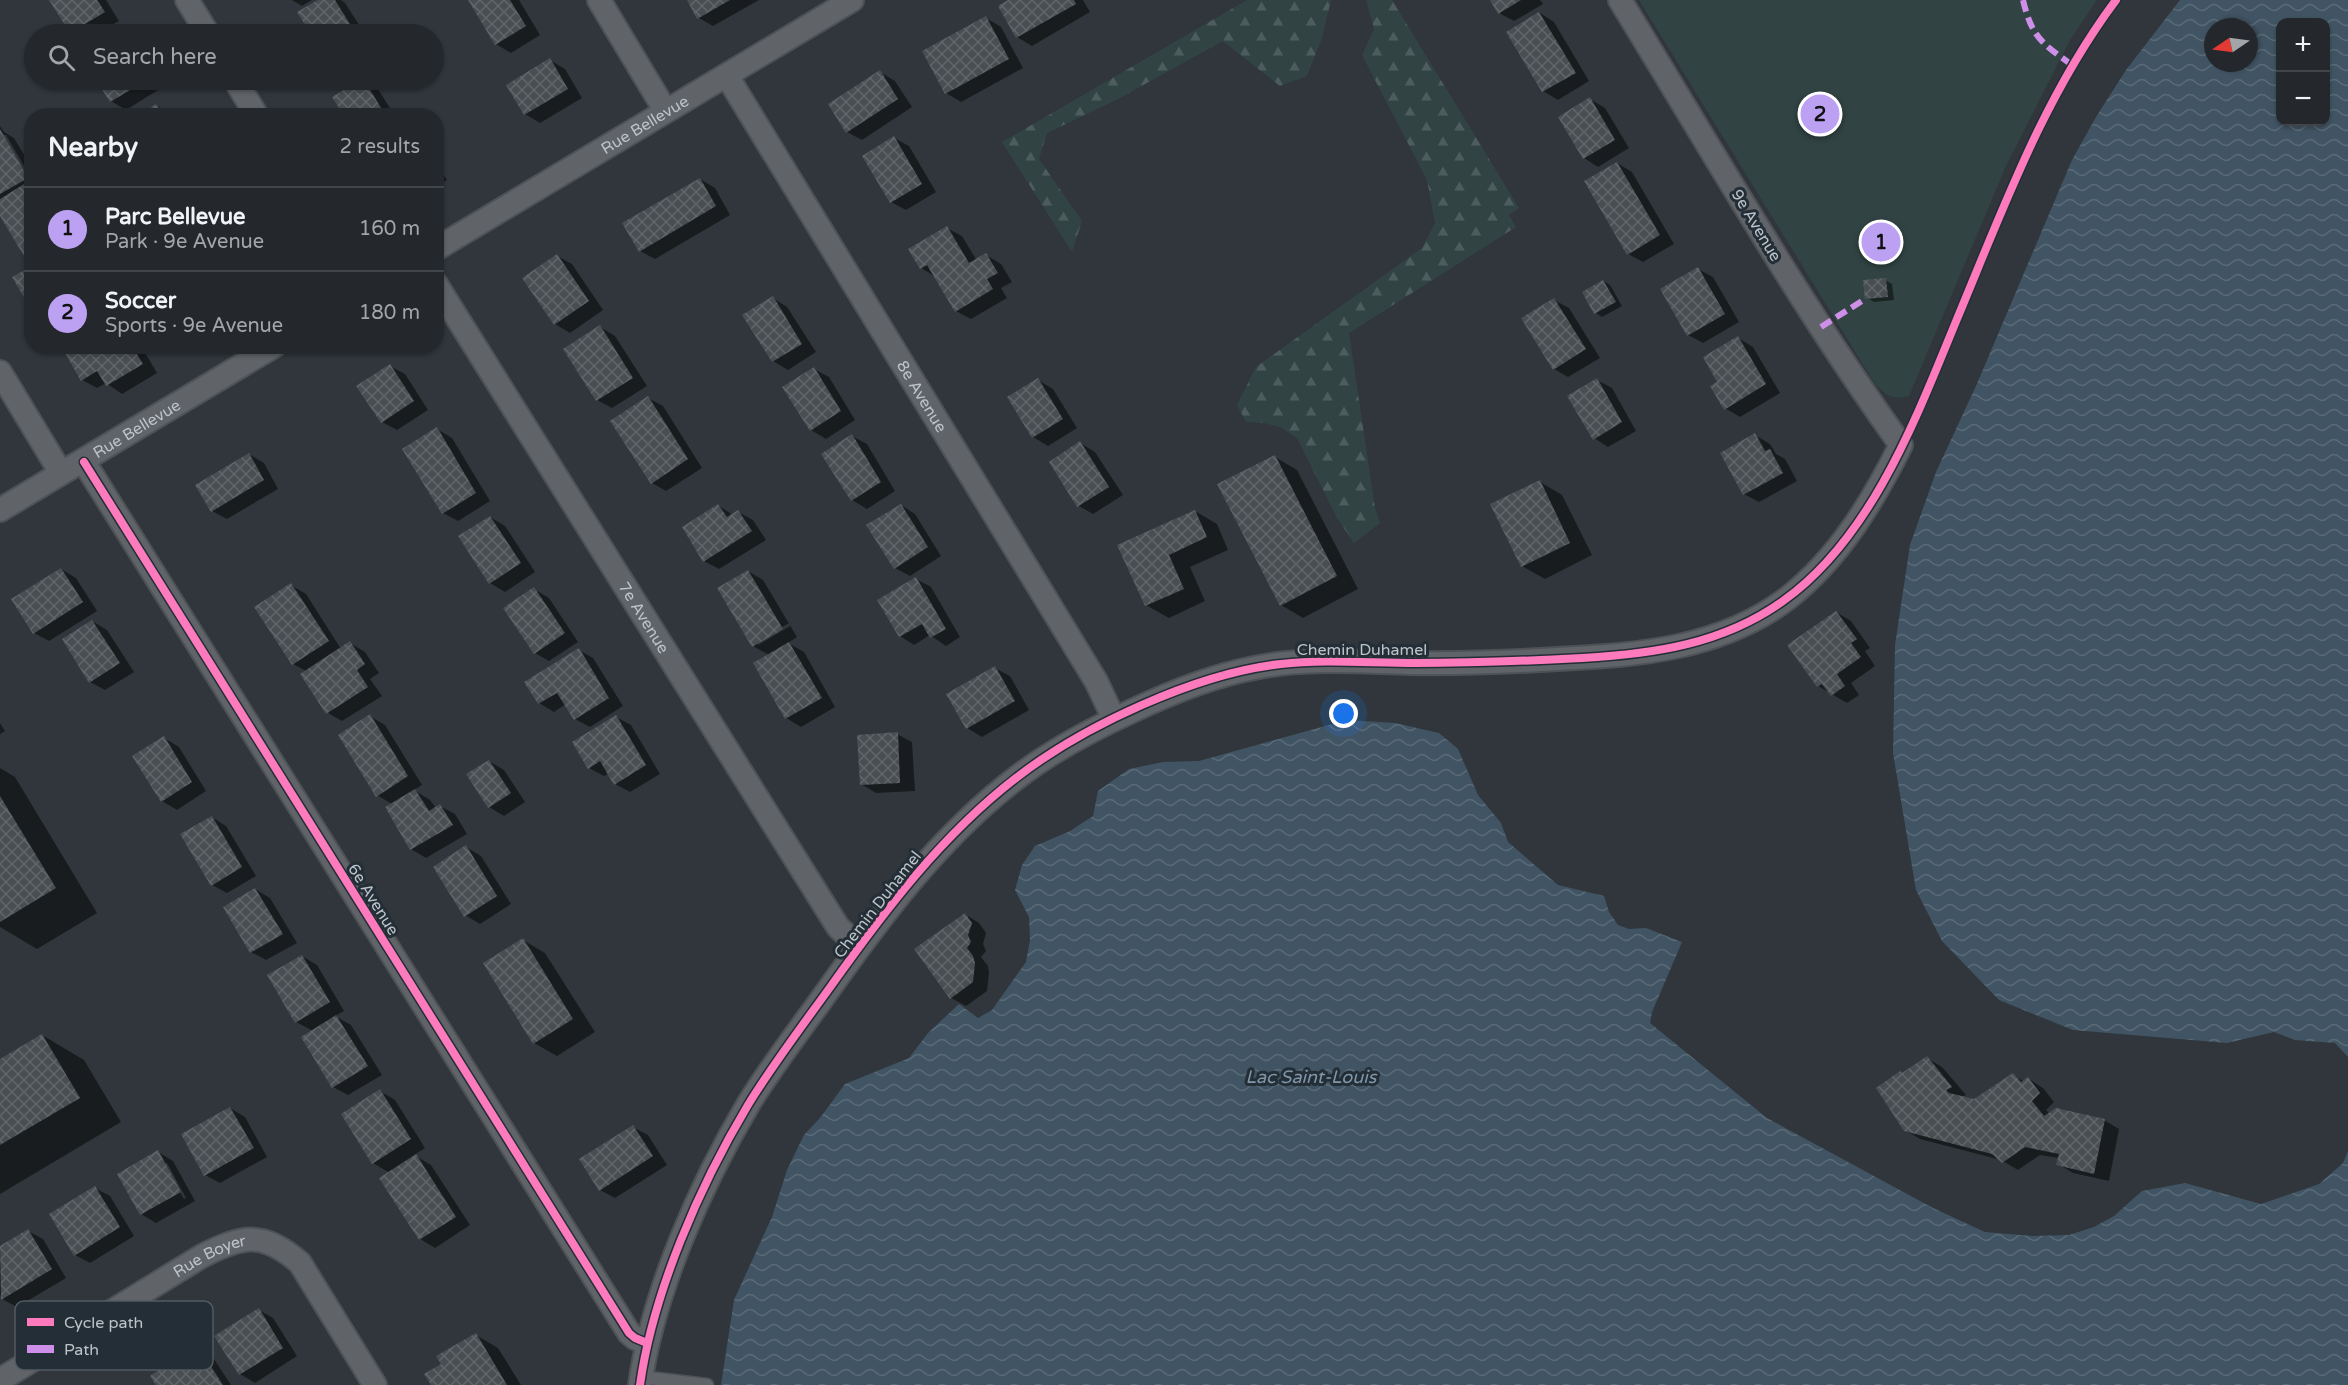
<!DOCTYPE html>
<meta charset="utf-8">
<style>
body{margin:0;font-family:"Varela Round",sans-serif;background:#303438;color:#f1f3f6}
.controls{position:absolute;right:18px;top:18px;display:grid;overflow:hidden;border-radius:12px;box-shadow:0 2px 4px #0004}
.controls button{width:54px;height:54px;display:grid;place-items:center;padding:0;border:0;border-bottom:2px solid #414448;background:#24282c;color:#f1f3f6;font:30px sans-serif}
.compass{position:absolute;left:2204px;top:18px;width:54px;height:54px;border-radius:50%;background:#24282c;box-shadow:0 2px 4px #0004;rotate:257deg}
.you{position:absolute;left:1344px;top:714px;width:21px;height:21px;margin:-15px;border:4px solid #fff;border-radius:50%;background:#1a73e8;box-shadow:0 0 0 9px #1a73e833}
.badge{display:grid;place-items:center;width:39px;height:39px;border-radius:50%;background:#bca0f2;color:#111;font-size:20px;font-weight:700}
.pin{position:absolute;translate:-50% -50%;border:3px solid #fff;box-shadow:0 2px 6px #0006}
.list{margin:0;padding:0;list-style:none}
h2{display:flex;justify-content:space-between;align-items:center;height:78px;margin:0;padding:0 24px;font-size:26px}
h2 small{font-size:20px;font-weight:400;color:#a3a6a9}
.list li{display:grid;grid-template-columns:39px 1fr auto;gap:18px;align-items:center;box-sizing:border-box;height:84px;padding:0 24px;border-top:2px solid #414448}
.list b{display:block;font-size:22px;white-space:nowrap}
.list p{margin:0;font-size:20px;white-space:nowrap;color:#a3a6a9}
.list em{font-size:20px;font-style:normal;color:#a3a6a9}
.icon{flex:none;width:33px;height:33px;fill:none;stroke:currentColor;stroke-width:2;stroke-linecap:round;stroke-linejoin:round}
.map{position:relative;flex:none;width:2348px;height:1385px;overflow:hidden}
.search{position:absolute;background:#24282c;box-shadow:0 2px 4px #0004;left:24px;top:24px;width:420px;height:66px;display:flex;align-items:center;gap:15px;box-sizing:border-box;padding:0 21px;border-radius:33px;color:#a3a6a9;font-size:22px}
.panel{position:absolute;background:#24282c;box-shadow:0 2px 4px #0004;left:24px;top:108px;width:420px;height:246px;border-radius:24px}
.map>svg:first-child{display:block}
.forest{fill:url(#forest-firs)}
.green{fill:#314443}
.water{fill:url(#water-waves);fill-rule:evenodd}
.shadow{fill:#0007;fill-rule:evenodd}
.building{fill:url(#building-cross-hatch)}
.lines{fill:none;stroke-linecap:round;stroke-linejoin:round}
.service-casing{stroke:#4e5256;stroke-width:15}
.minor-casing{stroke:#4e5256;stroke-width:26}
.service{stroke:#606468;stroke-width:12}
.minor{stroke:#606468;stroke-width:22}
.quiet{stroke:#ce8fe9;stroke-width:6;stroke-dasharray:12 6;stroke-linecap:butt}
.cycleway-casing{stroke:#232e36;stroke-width:11}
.cycleway{stroke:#fd7abc;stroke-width:8}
.labels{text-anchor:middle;stroke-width:6;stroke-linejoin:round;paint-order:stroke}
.street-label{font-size:16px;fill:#bcc3ca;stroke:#232e36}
.water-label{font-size:18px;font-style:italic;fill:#8197a9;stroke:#232e36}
.key{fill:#232e36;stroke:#515b62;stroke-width:1.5}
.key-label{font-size:16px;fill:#bcc3ca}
</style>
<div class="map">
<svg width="2348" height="1385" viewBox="0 0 2348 1385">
<defs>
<pattern id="forest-firs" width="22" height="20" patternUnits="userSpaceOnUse" patternTransform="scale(1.5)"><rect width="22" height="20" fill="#314443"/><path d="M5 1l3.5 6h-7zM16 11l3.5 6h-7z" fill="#4d5d5d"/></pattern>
<pattern id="water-waves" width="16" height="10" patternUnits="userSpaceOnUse" patternTransform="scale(1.5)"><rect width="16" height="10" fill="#415463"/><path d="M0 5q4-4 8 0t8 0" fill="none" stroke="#5a6b78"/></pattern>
<pattern id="building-cross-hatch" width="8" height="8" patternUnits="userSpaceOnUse" patternTransform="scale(1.5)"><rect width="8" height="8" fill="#494e53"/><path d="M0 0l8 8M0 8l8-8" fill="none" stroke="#61666a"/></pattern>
</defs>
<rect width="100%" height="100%" fill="#30363b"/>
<g class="forest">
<polygon points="1247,0 1331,0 1322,38 1307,76 1280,86 1223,41 1118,99 1047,133 1039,159 1082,221 1072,252 1002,142"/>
<polygon points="1366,0 1392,0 1519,208 1509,215 1516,227 1349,333 1375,508 1380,523 1354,543 1337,518 1297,438 1280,427 1264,423 1246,422 1237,405 1256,367 1422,248 1435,223 1427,180 1362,55 1374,29"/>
</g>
<path class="green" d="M 1639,0 L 2097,0 L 2070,40 L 2006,166 L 1909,396 C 1893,401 1886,395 1875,384 Z"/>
<g class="water">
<path d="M 2180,0 L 2348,0 L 2348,1057 L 2335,1043 L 2295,1040 L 2274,1032 L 2227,1043 L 2073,1030 L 1999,1000 L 1942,941 L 1916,890 L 1893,753 L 1895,645 L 1910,545 L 1936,472 L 1976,386 L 2072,160 L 2096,117 L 2126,70 ZM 2280,22 L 2326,22 L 2326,122 L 2280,122 ZM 2213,27 L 2249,27 L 2249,63 L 2213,63 Z"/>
<polygon points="1347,720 1395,723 1439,733 1458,749 1478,795 1501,823 1508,842 1558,885 1604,896 1609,912 1618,925 1629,929 1646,928 1682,942 1652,1012 1650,1023 1767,1118 1933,1208 1985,1232 2032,1236 2069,1235 2094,1227 2114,1216 2142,1191 2185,1183 2261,1204 2319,1184 2343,1163 2348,1151 2348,1385 721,1385 734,1300 772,1217 787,1170 804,1135 820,1118 845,1084 909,1058 928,1033 959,1004 978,1018 992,1010 1026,962 1030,940 1029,917 1015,890 1022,865 1035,846 1070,831 1093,816 1098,791 1129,769 1163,762 1199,761"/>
</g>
<g class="shadow">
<polygon points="51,0 106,0 119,21 96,34 75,34 71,32"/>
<polygon points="292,0 312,0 302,6"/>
<polygon points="321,0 341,0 345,3 365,34 312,34 299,13"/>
<polygon points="470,0 519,0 540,35 511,53 496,44"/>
<polygon points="689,0 759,0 713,26 699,18"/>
<polygon points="1011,0 1083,0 1090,12 1032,46 1017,37"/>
<polygon points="1491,0 1540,0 1543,4 1514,21 1499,13"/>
<polygon points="1540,13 1554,22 1589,81 1558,100 1543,91"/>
<polygon points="986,18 1001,27 1023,68 961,102 946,93"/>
<polygon points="550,60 565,69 582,98 540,123 525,114 508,85"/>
<polygon points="880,72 895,81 912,107 862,140 847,132"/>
<polygon points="98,80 170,80 171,82 126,110 111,101"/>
<polygon points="363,80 378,89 395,116 345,116"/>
<polygon points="1590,99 1605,108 1629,148 1598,167 1584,158"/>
<polygon points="156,106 171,114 171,116 140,116"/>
<polygon points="0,126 4,132 14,138 32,168 32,180 6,135 2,135 32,185 32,259 25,255 0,213"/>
<polygon points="894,138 909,146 936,192 906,210 891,202"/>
<polygon points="436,163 447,180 436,186"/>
<polygon points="1617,163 1632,172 1674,244 1643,262 1628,254"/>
<polygon points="700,179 715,188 730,215 655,259 640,251"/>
<polygon points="947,228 962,236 977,261 986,255 1001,264 1012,282 1001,288 1007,298 971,319 956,311 936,277 921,268"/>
<polygon points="557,256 572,264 603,310 570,333 555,324"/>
<polygon points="1698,269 1713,277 1739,322 1703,343 1688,335"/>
<polygon points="1885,280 1892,284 1894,300 1874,302 1867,298"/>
<polygon points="1603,281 1610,285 1622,306 1602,317 1596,313"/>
<polygon points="773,298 787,307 816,352 788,370 773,361"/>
<polygon points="1554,300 1569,308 1600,358 1568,377 1554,369"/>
<polygon points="600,327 615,336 647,386 612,408 597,400"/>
<polygon points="1738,338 1753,347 1780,393 1740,417 1725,408 1720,382"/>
<polygon points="63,346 141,346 157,373 122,394 106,383 97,388 82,380"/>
<polygon points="390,366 405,374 428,410 397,430 382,422"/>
<polygon points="814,369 829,377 855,420 826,439 811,430"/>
<polygon points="1038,380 1053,389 1077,428 1048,446 1033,437 1009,398"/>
<polygon points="1597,380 1612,388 1636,431 1608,447 1594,438"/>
<polygon points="648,398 663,406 702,468 666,491 652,483"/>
<polygon points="437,429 452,438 490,501 458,521 443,513"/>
<polygon points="1755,435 1770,444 1776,454 1785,459 1797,481 1759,502 1744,494"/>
<polygon points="852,436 867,444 895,491 867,509 852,500"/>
<polygon points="1080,443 1095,452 1123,495 1093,514 1079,506"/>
<polygon points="249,454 264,463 278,489 227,519 212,511"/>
<polygon points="1275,457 1297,470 1358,589 1303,618 1281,605"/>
<polygon points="1540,482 1562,495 1592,555 1545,579 1522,566"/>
<polygon points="901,505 915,514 941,556 910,576 895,568"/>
<polygon points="719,506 733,515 738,512 753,520 766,540 719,569 704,561"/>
<polygon points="1195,511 1217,524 1228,550 1190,567 1205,601 1169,618 1146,605 1119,546"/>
<polygon points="490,517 505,526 535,572 505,592 490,583"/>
<polygon points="61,569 76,578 97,611 49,641 34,633"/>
<path d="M 748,571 L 763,580 L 797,637 L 788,643 L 804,652 L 835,707 L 801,727 L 786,718 L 769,655 L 753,646 ZM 789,623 L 790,626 L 758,645 L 758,642 Z"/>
<polygon points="916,579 931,587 960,637 946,646 930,635 914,645 900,636"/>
<polygon points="291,585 306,594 341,649 350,643 365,652 379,673 370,679 382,696 342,721 328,713 306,671 293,664"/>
<polygon points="534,589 549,598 578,642 549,661 535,653"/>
<polygon points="1836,612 1851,621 1870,648 1865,651 1875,666 1851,683 1859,695 1847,703 1818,686"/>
<polygon points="92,621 107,630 134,672 105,690 90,682"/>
<polygon points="579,650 593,658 623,706 590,727 575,719 566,704 554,712 539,703"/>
<polygon points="995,668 1010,676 1029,710 982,737 967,728"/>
<polygon points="370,716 385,725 422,785 414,790 430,800 436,808 440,806 455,814 467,834 426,858 411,849 392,804 377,795"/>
<polygon points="616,717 631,725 660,774 630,792 615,784 609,773 604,776 589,768"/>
<polygon points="0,723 5,731 0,734"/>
<polygon points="897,734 912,742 915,791 876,793 861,784"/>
<polygon points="164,738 179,747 206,791 177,810 162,801"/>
<polygon points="489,761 504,770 525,802 504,816 489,807"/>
<polygon points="0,768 15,777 97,913 37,949 0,927"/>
<polygon points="212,817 226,826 256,876 227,893 212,885"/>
<polygon points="466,847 481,856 511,904 480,924 465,915"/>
<polygon points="255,889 270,898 297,943 266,960 251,952"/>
<polygon points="965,914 979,923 986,933 983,944 986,951 981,957 988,966 989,973 987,991 966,1006 951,998"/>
<polygon points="523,940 545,953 595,1032 557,1056 534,1043 485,963"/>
<polygon points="302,956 317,965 344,1011 335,1016 351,1025 382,1075 348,1095 333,1087 313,1031 296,1022"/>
<polygon points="42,1035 84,1060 121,1122 0,1194 0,1060"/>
<polygon points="1927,1058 1942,1067 1966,1095 1962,1097 1974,1100 2013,1075 2025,1082 2029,1079 2043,1088 2054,1102 2046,1110 2050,1114 2104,1120 2119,1129 2109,1181 2073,1173 2058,1164 2059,1158 2040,1155 2018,1170 2001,1160 1920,1139 1905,1130 1903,1075"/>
<polygon points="380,1091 395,1100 425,1148 414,1155 431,1165 470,1225 435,1248 420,1239 381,1179 390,1173 373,1163"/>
<polygon points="230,1108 245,1117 267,1157 220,1183 205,1175"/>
<polygon points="633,1127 648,1135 667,1165 615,1198 600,1190"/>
<path d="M 158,1152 L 173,1161 L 195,1201 L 156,1223 L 141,1214 L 119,1175 ZM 163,1163 L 167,1163 L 186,1198 L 184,1199 Z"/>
<polygon points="95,1188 110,1196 134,1236 90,1263 75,1255"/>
<polygon points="28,1231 43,1239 66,1278 17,1307 2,1299 0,1295 0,1247"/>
<polygon points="259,1310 273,1318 297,1356 255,1383 240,1374"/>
<polygon points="476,1335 498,1348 521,1385 432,1385"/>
<polygon points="197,1347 212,1356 231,1385 157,1385"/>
</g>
<g class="building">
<polygon points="49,0 97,0 105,12 70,33"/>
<polygon points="318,0 335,0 356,34 311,34 297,12"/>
<polygon points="468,0 510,0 526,26 495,45"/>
<polygon points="687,0 730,0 697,19"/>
<polygon points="1008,0 1074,0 1076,4 1016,38 998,6"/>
<polygon points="1490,0 1521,0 1498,14"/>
<polygon points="1539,12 1576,73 1542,92 1506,32"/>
<polygon points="986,16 1009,59 945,94 922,51"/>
<polygon points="550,58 568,89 524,115 506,85"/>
<polygon points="880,70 898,99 846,133 828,104"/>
<polygon points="96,80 147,80 110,102"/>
<polygon points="361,80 364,80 386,116 344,116 332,97"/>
<polygon points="1590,97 1615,140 1583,159 1558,117"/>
<polygon points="156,104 163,116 138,116"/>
<polygon points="0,129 28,178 0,194"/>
<polygon points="894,136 922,184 890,203 862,156"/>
<polygon points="1617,162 1660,235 1627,255 1584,181"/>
<polygon points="700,178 716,206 639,252 622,223"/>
<polygon points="29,181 32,186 32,252 24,256 0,216 0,199"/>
<polygon points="947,226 969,263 986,253 998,273 987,279 993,289 955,312 927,265 920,269 908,249"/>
<polygon points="557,254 589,301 554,325 522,278"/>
<polygon points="32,266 32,311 12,277"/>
<polygon points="1698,267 1725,314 1687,336 1660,289"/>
<polygon points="1886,278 1888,297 1865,299 1863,280"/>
<polygon points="1603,280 1616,302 1594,314 1582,292"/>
<polygon points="773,296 802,344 772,362 742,315"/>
<polygon points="1554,298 1586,349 1553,370 1521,318"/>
<polygon points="600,325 633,378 596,401 563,349"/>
<polygon points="1738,336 1766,384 1724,410 1710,386 1717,382 1703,357"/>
<polygon points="61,346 132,346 143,364 106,386 97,371 81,381"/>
<polygon points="390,364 414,401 381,423 356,386"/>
<polygon points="814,367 841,411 810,431 782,387"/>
<polygon points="1038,378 1063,419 1032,438 1007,397"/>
<polygon points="1597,378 1622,422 1593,440 1567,396"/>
<polygon points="648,396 688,459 651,484 610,421"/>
<polygon points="437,427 476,493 442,514 402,449"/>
<polygon points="1755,433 1765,451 1770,449 1783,473 1743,495 1720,453"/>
<polygon points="852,434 881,482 851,501 821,454"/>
<polygon points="1080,441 1109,487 1077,507 1049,462"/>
<polygon points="249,453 264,480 211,512 195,485"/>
<polygon points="1275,455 1337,576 1280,606 1217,484"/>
<polygon points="1540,480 1570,543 1521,567 1490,504"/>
<polygon points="718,504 727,517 738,510 752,531 703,562 682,527"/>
<polygon points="901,504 928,547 894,569 866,525"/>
<polygon points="1195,510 1207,537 1169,555 1184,589 1145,606 1117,545"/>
<polygon points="490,516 521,563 489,584 458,536"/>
<polygon points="61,568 83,602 33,634 11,599"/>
<polygon points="748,570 783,629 752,647 717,588"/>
<polygon points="916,577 946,629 930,638 922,624 899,637 877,600"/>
<polygon points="291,583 329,641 292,665 254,607"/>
<polygon points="534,587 565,633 534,654 503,608"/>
<polygon points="1836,611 1857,639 1851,643 1861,657 1837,674 1845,686 1831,696 1822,684 1817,687 1787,645"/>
<polygon points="92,620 120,663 89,683 62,639"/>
<polygon points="350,641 365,664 357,670 368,687 326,714 300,674"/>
<polygon points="789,642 822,698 785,719 753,663"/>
<polygon points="579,648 609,698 574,720 557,693 538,704 524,682"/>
<polygon points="995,666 1015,701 966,729 946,694"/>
<polygon points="370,714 408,776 376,797 338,735"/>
<polygon points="616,715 646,765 614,785 600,761 588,769 572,742"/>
<polygon points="898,732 900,783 860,785 857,735"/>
<polygon points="164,736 192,782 161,802 132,756"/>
<polygon points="489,760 511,793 488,808 466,774"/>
<polygon points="415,789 429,811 440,804 453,825 410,850 385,807"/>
<polygon points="0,796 56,888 0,922"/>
<polygon points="212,816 242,867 211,886 180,834"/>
<polygon points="466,845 497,896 464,917 433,867"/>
<polygon points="255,888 283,934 250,953 223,907"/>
<polygon points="965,913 972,923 968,935 971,942 967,948 973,956 975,963 973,982 950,999 914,949"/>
<polygon points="523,938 573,1019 533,1044 483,963"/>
<polygon points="302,955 330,1002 295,1023 267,975"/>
<polygon points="336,1015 368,1066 332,1088 301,1037"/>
<polygon points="42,1034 80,1098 0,1145 0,1059"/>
<polygon points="1927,1056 1952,1087 1946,1090 1949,1093 1974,1099 2013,1073 2021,1082 2028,1077 2040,1093 2032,1101 2044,1116 2056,1108 2105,1119 2094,1174 2056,1165 2059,1154 2025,1147 2002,1163 1992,1154 1904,1131 1876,1088 1900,1071 1902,1073"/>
<polygon points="380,1089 411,1139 372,1164 341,1114"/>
<polygon points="230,1107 254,1148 204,1176 181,1134"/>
<polygon points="633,1125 653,1156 599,1191 579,1159"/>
<polygon points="158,1150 181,1192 140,1215 117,1174"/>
<polygon points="416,1154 456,1217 419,1240 379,1178"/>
<polygon points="95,1186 120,1227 74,1256 49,1214"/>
<polygon points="28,1229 52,1269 1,1300 0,1246"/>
<polygon points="259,1308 283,1348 239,1375 214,1336"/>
<polygon points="476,1333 507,1385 431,1385 424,1374 441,1364 436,1356"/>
<polygon points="197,1345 223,1385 156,1385 150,1376"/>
</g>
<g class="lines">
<defs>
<polyline id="service" points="641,1377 707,1385"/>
<g id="minor">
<polyline points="187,0 208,34"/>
<polyline points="599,0 665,110"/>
<path id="s1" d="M 727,76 L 1096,681 L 1114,719"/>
<polyline points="235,80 257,116"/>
<path id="s2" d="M 436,249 L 852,0"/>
<path id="s3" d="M 436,284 L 838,927 L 859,947"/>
<polyline points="0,372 61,473"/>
<polyline points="84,462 629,1333 635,1338 647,1343"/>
<path id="s4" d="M 0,510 L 274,346"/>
<path id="s5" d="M 0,1380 L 202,1256 C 243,1235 264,1231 300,1263 L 375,1385"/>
<path d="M 640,1385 C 653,1291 701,1184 749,1103 C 770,1069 795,1036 819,1003 C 877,921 938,837 1019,776 C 1053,750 1093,729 1132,711 C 1170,693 1212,676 1254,668 C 1305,657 1359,662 1410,663 C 1459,664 1509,662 1558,659 C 1639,655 1721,649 1788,598 C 1839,558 1873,501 1901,445 C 1799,303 1712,150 1620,0"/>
</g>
</defs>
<use href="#service" class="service-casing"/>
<use href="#minor" class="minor-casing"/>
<use href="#service" class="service"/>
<use href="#minor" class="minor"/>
<g class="quiet">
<path d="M 2023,0 C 2032,38 2042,43 2072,65"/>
<polyline points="1821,327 1865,299"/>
</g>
<defs>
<g id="cycleway">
<polyline points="84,462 629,1333 635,1338 647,1343"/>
<path d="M 640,1385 C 653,1292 700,1185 748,1105 C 773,1064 803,1025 831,986 C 885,910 942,835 1016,778 C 1083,726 1197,673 1281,664 C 1325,659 1370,663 1415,663 C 1471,663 1526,661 1582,658 C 1654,654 1723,644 1783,601 C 1872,538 1917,416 1957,319 C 2003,209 2044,96 2116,0"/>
</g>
</defs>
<use href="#cycleway" class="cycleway-casing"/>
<use href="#cycleway" class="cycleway"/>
</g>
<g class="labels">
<g class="street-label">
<text dy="6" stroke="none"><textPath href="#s2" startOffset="243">Rue Bellevue</textPath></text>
<text transform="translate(1757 225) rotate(59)" y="6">9e Avenue</text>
<text dy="6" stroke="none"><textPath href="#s1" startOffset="375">8e Avenue</textPath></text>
<text dy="6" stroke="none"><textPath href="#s4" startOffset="159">Rue Bellevue</textPath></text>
<text dy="6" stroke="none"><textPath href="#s3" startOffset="393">7e Avenue</textPath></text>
<text x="1362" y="655">Chemin Duhamel</text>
<text transform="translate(374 899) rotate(58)" y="6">6e Avenue</text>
<text transform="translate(877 904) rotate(-52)" y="6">Chemin Duhamel</text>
<text dy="6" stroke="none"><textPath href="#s5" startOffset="244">Rue Boyer</textPath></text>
</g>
<g class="water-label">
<text x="1311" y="1083">Lac Saint-Louis</text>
</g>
</g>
<rect x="15" y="1301" width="198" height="69" rx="9" class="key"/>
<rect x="27" y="1318" width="27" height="8" fill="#fd7abc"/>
<rect x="27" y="1345" width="27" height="8" fill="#ce8fe9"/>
<g class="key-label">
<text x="64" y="1328">Cycle path</text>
<text x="64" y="1355">Path</text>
</g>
</svg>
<div class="controls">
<button>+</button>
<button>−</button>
</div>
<svg class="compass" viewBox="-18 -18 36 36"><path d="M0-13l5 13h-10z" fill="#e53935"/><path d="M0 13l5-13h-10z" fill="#a3a6a9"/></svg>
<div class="you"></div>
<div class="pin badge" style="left:1881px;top:242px">1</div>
<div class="pin badge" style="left:1820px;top:114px">2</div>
<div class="search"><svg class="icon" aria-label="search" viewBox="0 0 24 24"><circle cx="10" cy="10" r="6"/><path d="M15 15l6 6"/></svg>Search here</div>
<section class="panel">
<h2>Nearby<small>2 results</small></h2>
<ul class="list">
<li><span class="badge">1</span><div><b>Parc Bellevue</b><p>Park · 9e Avenue</p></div><em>160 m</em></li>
<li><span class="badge">2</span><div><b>Soccer</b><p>Sports · 9e Avenue</p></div><em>180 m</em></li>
</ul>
</section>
</div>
